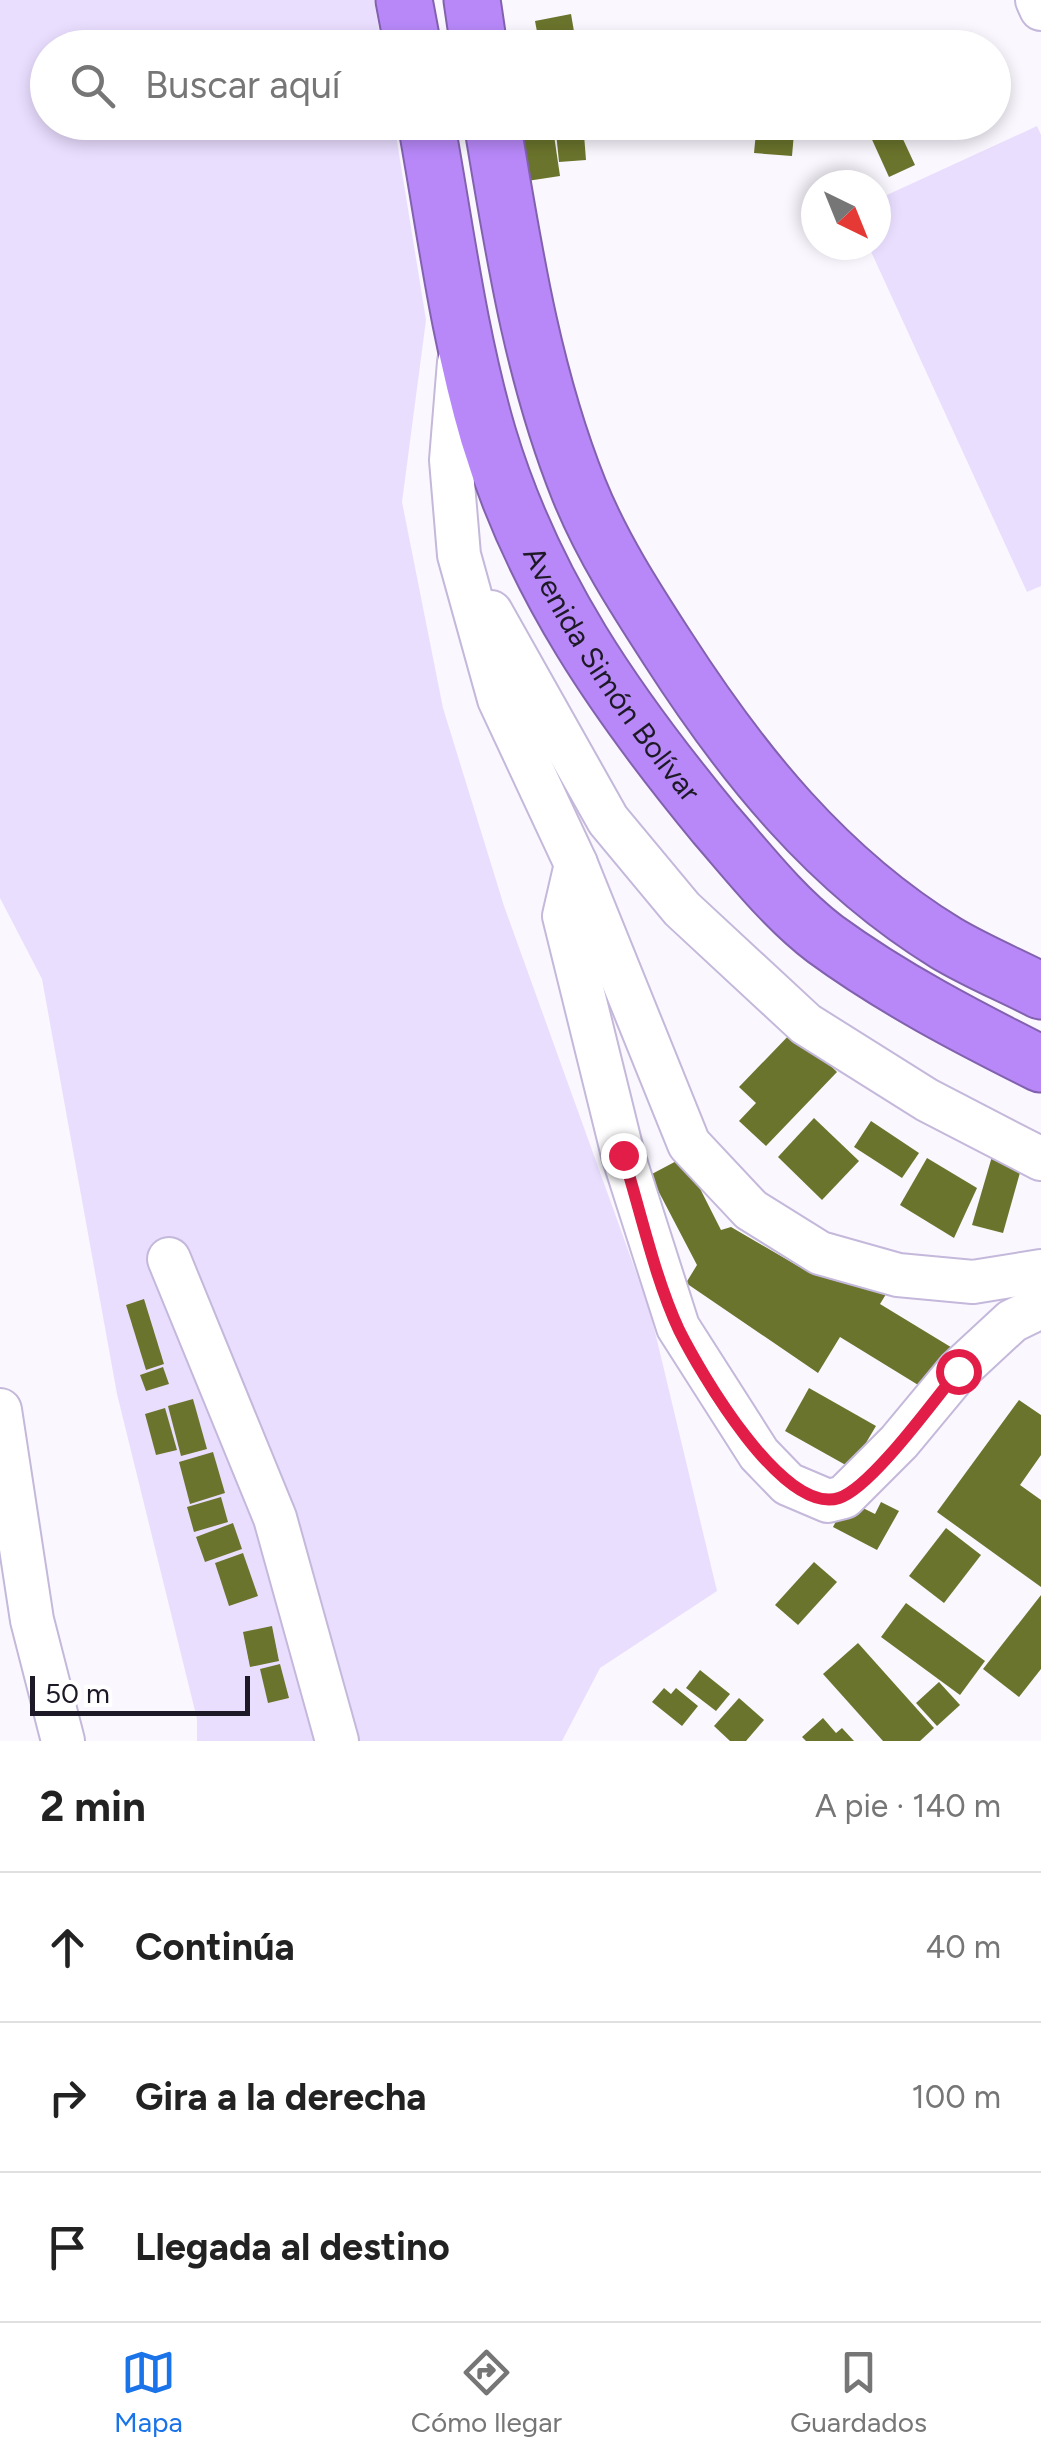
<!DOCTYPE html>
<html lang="es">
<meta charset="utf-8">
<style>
body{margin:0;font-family:Figtree,sans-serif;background:#f2f2f2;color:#222}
.compass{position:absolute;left:801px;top:170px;width:90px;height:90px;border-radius:50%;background:#fff;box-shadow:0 5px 15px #0003;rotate:137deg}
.scale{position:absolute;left:30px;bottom:25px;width:220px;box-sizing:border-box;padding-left:10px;border:5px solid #1e1926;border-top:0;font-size:28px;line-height:35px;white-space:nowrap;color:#1e1926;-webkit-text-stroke:8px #fff;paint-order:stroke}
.stop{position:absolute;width:30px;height:30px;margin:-22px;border:8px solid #e11d48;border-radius:50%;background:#fff}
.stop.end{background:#e11d48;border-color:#fff;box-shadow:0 2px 10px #0008}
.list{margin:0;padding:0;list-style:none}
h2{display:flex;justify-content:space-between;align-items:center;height:130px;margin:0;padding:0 40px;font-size:42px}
h2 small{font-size:32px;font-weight:400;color:#767676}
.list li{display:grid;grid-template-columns:65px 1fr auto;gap:30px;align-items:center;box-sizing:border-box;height:150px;padding:0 40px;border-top:2px solid #e0e0e0}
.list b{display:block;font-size:38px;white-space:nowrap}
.list em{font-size:32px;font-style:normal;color:#767676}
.icon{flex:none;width:55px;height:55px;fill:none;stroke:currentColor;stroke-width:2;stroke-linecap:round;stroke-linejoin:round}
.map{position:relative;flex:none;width:1041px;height:1741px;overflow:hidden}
.search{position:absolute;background:#fff;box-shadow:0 5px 15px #0003;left:30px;right:30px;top:30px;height:110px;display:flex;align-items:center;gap:25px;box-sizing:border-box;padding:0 35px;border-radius:55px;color:#767676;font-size:38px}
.sheet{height:580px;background:#fff}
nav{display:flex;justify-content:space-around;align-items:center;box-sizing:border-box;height:140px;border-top:2px solid #e0e0e0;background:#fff;font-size:28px;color:#767676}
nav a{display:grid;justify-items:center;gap:5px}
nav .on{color:#1a73e8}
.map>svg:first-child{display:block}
.green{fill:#eadeff}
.building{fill:#6b742c}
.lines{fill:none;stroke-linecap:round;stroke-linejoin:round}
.minor-casing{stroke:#c4b8db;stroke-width:46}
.highway-casing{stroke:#8261af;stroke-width:59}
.minor{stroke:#fff;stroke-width:42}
.highway{stroke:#b888f9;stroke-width:55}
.route{stroke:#e11d48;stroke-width:12}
.labels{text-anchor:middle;stroke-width:8;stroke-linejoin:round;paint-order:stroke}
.street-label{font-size:30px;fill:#1e1926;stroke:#fff}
</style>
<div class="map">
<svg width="1041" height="1741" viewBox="0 0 1041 1741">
<rect width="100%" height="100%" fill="#faf7fe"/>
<g class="green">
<polygon points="0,0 374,0 382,47 48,48 48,122 394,123 426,320 402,502 443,708 504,906 650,1311 717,1591 600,1668 562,1741 197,1741 197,1719 117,1394 42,979 0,898"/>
<polygon points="1037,126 1041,135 1041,586 1027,592 868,245 876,245 876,200"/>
</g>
<g class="building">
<polygon points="571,14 576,43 540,48 535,21"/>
<polygon points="519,122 552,122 560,176 527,181"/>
<polygon points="555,122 583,122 586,160 559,162"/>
<polygon points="757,122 795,122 792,156 754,153"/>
<polygon points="864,122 895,122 915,165 889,177"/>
<polygon points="794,1030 837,1072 766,1146 739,1121 756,1103 739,1087"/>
<polygon points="814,1118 859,1161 822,1200 778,1157"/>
<polygon points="871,1121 919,1153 902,1178 854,1147"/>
<polygon points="993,1153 1023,1162 1003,1233 972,1225"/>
<polygon points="684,1157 721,1230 731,1227 798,1266 834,1277 891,1286 880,1304 954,1349 928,1391 840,1337 818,1373 686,1283 697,1265 650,1175"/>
<polygon points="927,1158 977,1188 954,1238 900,1205"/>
<polygon points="144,1299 164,1364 146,1370 126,1305"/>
<polygon points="163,1367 169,1384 146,1391 140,1375"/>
<polygon points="809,1388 876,1426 851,1468 785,1431"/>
<polygon points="193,1399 207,1449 181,1456 168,1406"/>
<polygon points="1019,1400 1041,1415 1041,1455 1020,1485 1041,1500 1041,1587 937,1512"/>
<polygon points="165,1408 177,1450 156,1455 145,1414"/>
<polygon points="213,1452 225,1493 190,1504 179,1462"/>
<polygon points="221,1497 228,1522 194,1532 187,1507"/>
<polygon points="847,1500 875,1514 881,1502 899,1511 877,1550 833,1527"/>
<polygon points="233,1523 242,1549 205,1562 196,1537"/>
<polygon points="946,1528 981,1555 944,1603 909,1576"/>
<polygon points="243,1553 258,1596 229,1606 215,1563"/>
<polygon points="814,1562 837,1582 798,1625 775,1605"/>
<polygon points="1041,1595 1041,1669 1019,1697 983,1669"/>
<polygon points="906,1603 985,1661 960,1695 881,1637"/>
<polygon points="272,1626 279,1661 250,1667 243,1632"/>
<polygon points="858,1643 934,1728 920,1741 883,1741 823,1674"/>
<polygon points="280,1664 289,1698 268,1703 260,1669"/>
<polygon points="700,1670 730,1694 716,1711 686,1688"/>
<polygon points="939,1682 960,1705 937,1726 916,1703"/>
<polygon points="664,1688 671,1694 676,1688 698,1706 682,1726 652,1702"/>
<polygon points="739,1698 764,1720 746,1741 730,1741 714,1726"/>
<polygon points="823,1718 836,1733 842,1728 854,1741 806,1741 802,1737"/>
</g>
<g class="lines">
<defs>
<g id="minor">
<polyline points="1037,0 1041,9"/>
<polyline points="459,362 451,460 459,555 499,699 576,864 689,1144 751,1210 820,1253 898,1275 973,1282 1041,1271"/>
<polyline points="491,612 608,820 682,909 806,1024 927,1100 1041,1159"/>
<polyline points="576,864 564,916 623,1155 678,1327 759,1454 788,1484 828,1501 844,1497 899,1442 958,1371 1012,1321 1041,1307"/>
<polyline points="169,1259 275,1518 337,1741"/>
<polyline points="0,1410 32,1620 63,1741"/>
</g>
<g id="highway">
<polyline points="404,0 413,48"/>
<polyline points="472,0 479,48"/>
<path id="s1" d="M 426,122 C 445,226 458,333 488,435 C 533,585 616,704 715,824 C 749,863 783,907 825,939 C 892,988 967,1027 1041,1064"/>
<path d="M 492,122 C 513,247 532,373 579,490 C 602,547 635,598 668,649 C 742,764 827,870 946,943 C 976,961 1010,975 1041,991"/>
</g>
</defs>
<use href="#minor" class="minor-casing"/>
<use href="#highway" class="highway-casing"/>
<use href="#minor" class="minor"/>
<use href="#highway" class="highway"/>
</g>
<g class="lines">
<path class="route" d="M 623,1155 C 641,1212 654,1276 679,1330 C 700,1372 783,1516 839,1498 C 871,1488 935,1399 958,1371"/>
</g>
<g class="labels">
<g class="street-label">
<text dy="10" stroke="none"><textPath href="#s1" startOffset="590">Avenida Simón Bolívar</textPath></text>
</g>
</g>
</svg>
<svg class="compass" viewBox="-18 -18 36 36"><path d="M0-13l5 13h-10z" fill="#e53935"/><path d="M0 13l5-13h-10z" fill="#767676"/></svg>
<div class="scale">50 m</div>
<div class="stop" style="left:958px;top:1371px"></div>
<div class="stop end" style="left:623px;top:1155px"></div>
<div class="search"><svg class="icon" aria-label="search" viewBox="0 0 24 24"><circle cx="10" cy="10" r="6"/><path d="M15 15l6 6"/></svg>Buscar aquí</div>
</div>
<section class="sheet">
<h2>2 min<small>A pie · 140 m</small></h2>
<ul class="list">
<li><svg class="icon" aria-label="ahead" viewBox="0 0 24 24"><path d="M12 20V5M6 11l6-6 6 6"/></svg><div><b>Continúa</b></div><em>40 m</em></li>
<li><svg class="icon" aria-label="right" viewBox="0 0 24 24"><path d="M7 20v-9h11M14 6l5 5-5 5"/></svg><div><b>Gira a la derecha</b></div><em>100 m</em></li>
<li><svg class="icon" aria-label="arrive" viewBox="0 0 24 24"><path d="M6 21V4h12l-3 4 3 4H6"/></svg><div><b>Llegada al destino</b></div></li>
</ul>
</section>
<nav>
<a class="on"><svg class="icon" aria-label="map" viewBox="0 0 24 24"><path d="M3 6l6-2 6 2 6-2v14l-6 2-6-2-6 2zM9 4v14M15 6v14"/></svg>Mapa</a>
<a><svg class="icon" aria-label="directions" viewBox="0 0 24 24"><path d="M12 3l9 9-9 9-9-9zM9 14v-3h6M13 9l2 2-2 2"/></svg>Cómo llegar</a>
<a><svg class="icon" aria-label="saved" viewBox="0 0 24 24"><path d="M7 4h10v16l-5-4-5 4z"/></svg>Guardados</a>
</nav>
